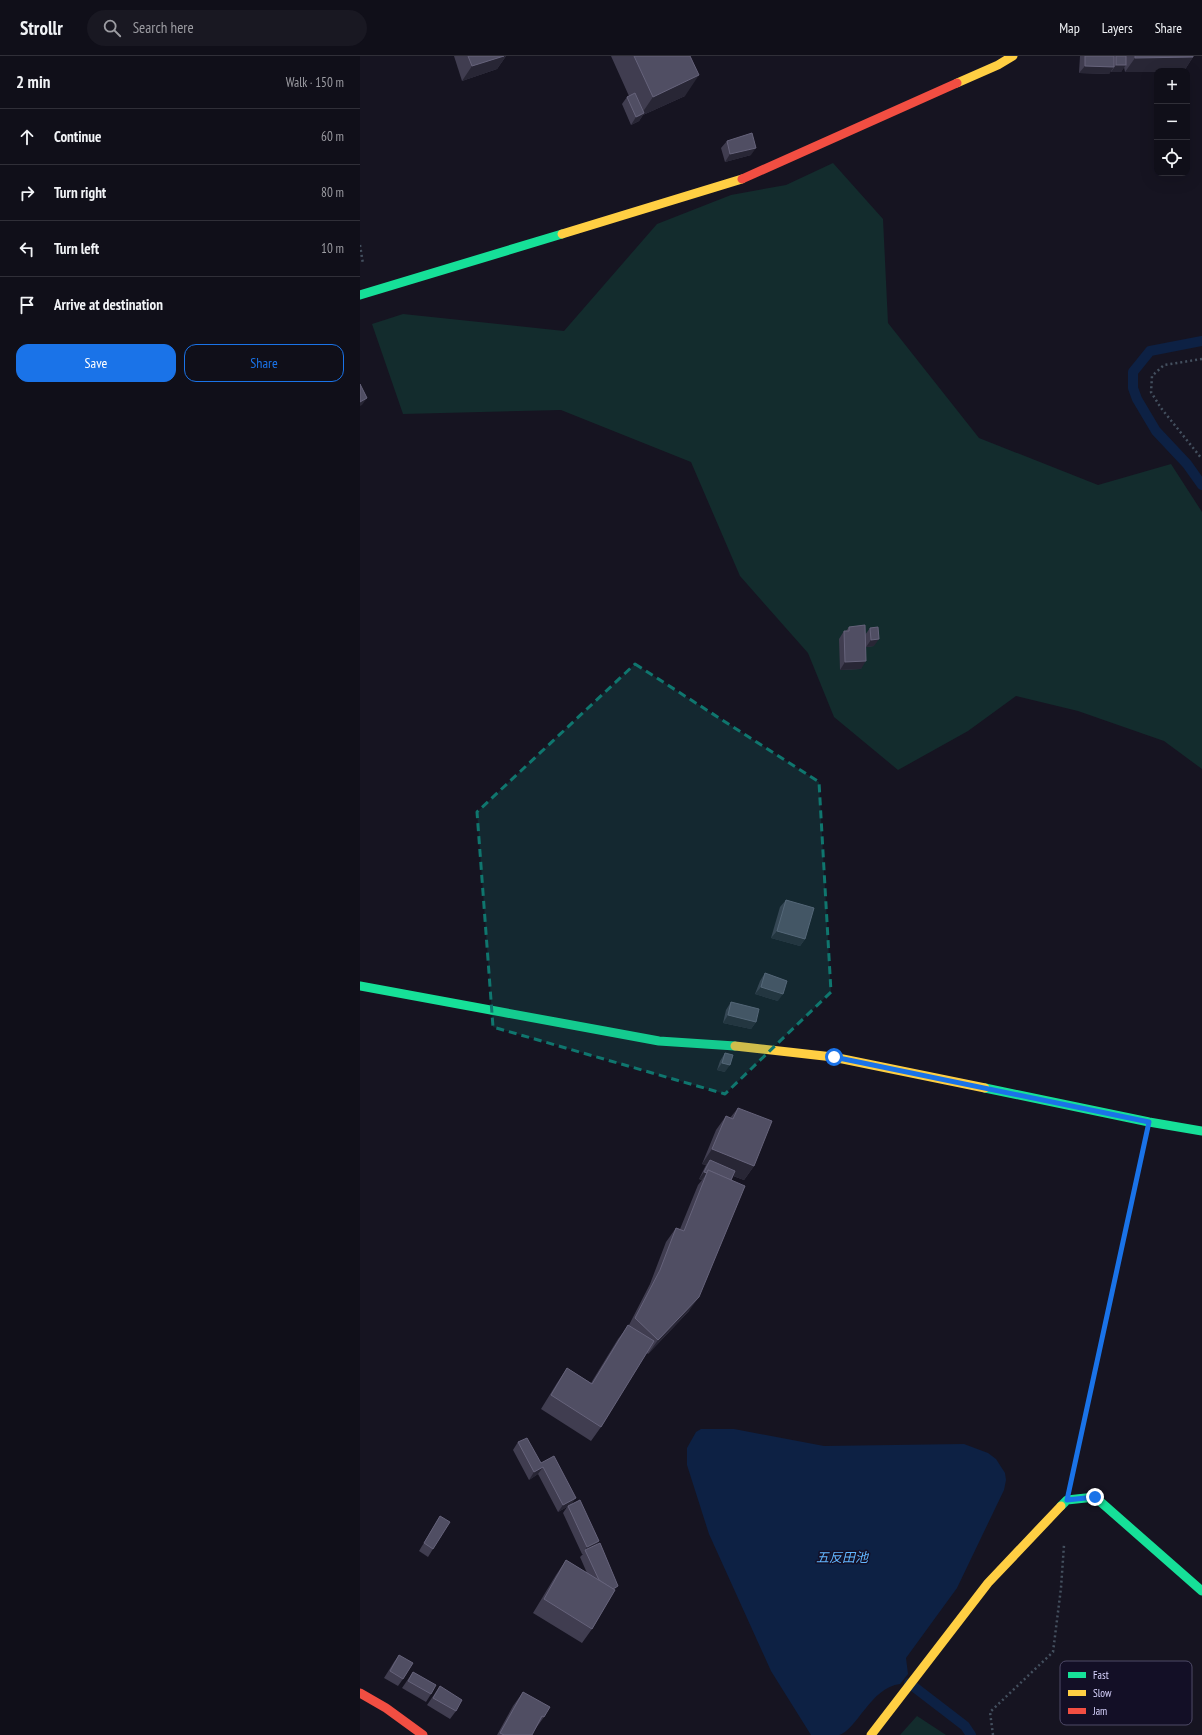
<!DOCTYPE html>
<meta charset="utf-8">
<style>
body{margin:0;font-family:"PT Sans Narrow","Noto Sans JP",sans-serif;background:#191822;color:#f1f3f6}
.controls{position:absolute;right:12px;top:12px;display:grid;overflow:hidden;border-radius:8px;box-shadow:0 4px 16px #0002}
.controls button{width:36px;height:36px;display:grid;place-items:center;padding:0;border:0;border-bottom:1px solid #302f38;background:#100f19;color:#f1f3f6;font:20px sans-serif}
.stop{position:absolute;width:12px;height:12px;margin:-9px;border:3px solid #1a73e8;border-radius:50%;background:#fff}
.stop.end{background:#1a73e8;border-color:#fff;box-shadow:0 1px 4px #0008}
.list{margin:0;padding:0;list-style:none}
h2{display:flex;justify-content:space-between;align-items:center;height:52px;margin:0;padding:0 16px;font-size:17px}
h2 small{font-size:13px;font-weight:400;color:#9c9ca2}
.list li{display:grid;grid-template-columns:26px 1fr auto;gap:12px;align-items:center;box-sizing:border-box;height:56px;padding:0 16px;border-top:1px solid #302f38}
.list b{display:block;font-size:15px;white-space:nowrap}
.list em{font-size:13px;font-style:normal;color:#9c9ca2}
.actions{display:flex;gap:8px;padding:12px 16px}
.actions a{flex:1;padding:9px 0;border:1px solid #1a73e8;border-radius:12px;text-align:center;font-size:14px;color:#1a73e8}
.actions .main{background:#1a73e8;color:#fff}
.icon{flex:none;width:22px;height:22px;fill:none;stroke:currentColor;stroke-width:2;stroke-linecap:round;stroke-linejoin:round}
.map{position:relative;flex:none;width:842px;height:1679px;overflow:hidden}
header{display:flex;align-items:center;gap:24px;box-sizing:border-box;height:56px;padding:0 20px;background:#100f19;border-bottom:1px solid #302f38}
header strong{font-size:19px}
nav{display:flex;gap:22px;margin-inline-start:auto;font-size:14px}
.search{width:280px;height:36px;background:#191822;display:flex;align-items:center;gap:10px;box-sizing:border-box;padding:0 14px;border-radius:22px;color:#9c9ca2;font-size:15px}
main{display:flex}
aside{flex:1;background:#100f19}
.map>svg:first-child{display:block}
.green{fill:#132c2d}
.water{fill:#0d2144}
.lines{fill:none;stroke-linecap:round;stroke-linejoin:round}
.stream{stroke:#0d2144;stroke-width:10}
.path{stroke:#44505f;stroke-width:2.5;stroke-dasharray:2 3;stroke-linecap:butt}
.fast{stroke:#16e098;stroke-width:9}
.slow{stroke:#ffcf43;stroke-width:9}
.jam{stroke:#f24e42;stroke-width:9}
.wall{fill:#403d50}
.shaded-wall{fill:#282635}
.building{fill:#504e63;stroke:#66637b}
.route{stroke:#1a73e8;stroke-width:5}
.marked{fill:#0f766e;fill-opacity:0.2;stroke:#0f766e;stroke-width:3;stroke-dasharray:8 5;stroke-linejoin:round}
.labels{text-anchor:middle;stroke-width:3;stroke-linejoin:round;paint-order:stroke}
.water-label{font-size:13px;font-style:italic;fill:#62b6ff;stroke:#130f26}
.key{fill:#130f26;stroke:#4e4a67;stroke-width:1}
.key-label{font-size:11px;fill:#d9d4ff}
</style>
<header>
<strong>Strollr</strong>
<div class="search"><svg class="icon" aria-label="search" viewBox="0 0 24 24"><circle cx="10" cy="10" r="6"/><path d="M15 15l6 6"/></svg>Search here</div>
<nav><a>Map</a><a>Layers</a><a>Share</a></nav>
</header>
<main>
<aside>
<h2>2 min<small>Walk · 150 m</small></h2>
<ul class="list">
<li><svg class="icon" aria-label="ahead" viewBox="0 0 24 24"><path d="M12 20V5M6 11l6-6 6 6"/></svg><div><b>Continue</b></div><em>60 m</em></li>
<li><svg class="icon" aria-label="right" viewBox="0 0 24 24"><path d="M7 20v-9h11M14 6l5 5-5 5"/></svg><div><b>Turn right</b></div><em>80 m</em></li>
<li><svg class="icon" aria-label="left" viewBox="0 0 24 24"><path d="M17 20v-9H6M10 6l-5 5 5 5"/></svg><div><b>Turn left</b></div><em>10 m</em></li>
<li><svg class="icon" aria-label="arrive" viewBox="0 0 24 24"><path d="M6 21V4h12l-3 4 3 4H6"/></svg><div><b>Arrive at destination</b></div></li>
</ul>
<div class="actions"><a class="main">Save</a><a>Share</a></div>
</aside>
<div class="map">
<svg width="842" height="1679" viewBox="0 0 842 1679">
<rect width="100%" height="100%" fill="#161421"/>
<g class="green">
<polygon points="473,107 523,163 528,267 619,382 738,429 811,408 842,456 842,713 804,685 718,655 656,640 608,675 538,714 474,661 448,597 380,520 331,406 201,354 43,358 12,268 43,258 204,275 297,168 371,139 426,129"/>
<polygon points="557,1660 586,1679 540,1679"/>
</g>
<path class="water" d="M 341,1373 L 374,1373 L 464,1390 L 604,1388 L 628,1397 L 636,1403 L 645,1417 L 646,1424 L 644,1434 L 597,1532 L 546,1602 L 548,1618 L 540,1628 C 511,1631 496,1675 479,1679 C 471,1679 459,1679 451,1679 L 411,1615 L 349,1478 L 327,1409 L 327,1392 L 336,1376 Z"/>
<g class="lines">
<g class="stream">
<polyline points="842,285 790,295 773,316 773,332 777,343 796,375 827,408 842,429"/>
<polyline points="549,1627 605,1670 611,1679"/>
</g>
<g class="path">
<polyline points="0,189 3,208"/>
<polyline points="842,303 804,309 792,320 791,336 801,352 842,403"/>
<polyline points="713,1415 783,1093"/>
<polyline points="633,1679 630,1656 693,1596 701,1532 704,1489"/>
</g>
<g class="fast">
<polyline points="0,239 202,178"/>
<polyline points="0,930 299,985 375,990"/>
<polyline points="625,1032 789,1066 842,1075"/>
<polyline points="701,1450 707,1444 735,1441 842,1535"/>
</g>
<g class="slow">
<polyline points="597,27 638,9 653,0"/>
<polyline points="202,178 382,123"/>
<polyline points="375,990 473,1001 625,1032"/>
<polyline points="511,1679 628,1527 701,1450"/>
</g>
<g class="jam">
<polyline points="382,123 597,27"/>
<polyline points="0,1637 26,1652 63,1679"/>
</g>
</g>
<g class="wall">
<polygon points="94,0 146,0 137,13 102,25"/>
<polygon points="251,0 330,0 325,40 283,59 279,65 271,69 262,48 267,41 269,40"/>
<polygon points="720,0 833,0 833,1 824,15 797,15 765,16 764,11 761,16 751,16 751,14 749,18 719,17"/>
<polygon points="367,85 391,99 365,106 361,92"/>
<polygon points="489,571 505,579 510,572 514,590 506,591 501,613 480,614 479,583 484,575 486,575"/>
<polygon points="426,844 445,883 440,890 411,882 420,851"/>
<polygon points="405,917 418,945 395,938 400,925"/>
<polygon points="371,946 396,966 391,973 363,967 366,954"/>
<polygon points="365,997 365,1016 357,1014 360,1005"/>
<polygon points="378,1052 394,1110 384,1124 373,1120 329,1255 288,1298 286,1296 241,1371 231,1385 181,1353 197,1327 207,1312 231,1327 258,1283 269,1269 290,1228 306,1186 316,1172 320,1173 338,1129 342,1124 339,1123 346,1109 342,1108 356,1074 366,1060 370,1062"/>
<polygon points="158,1386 181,1407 239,1485 236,1489 253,1537 232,1573 222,1587 173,1557 196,1519 206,1504 227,1517 220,1501 223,1498 222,1498 203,1457 207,1451 198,1456 178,1418 169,1424 153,1394"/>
<polygon points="80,1460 73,1493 68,1501 59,1495"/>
<polygon points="39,1599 43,1623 38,1630 24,1622 34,1606"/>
<polygon points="53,1616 71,1638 66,1646 42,1632"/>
<polygon points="80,1630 96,1655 90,1663 67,1649"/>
<polygon points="163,1636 184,1661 171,1679 137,1679 153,1650"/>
</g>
<g class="shaded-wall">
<polygon points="144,0 146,0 137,13 102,25 112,10"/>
<polygon points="833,1 824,15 797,15 797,16 765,16 775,2"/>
<polygon points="756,9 766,9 761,16 751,16"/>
<polygon points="725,10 754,11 749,18 719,17"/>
<polygon points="339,19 325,40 283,59 279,65 271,69 276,61 280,60 293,41"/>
<polygon points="396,92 391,99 365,106 370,98"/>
<polygon points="7,342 2,349 0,350 0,346"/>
<polygon points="519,583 514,590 506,591 511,584"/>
<polygon points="506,605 501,613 480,614 485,606"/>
<polygon points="417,875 445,883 440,890 411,882"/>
<polygon points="401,931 423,938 418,945 395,938"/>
<polygon points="368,959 396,966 391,973 363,967"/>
<polygon points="362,1007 370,1009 365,1016 357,1014"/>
<polygon points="352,1093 394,1110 384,1124 347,1110 350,1104 346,1109 342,1108"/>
<polygon points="344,1116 347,1117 342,1124 339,1123"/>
<polygon points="339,1241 329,1255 288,1298 298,1284"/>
<polygon points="183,1411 178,1418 169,1424 174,1416"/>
<polygon points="216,1442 211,1449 208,1450 207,1451 198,1456 203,1449"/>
<polygon points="239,1485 234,1493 225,1494 222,1498 227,1491"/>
<polygon points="258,1530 253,1537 244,1536"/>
</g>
<g class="building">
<polygon points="108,0 144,0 112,10"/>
<polygon points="274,0 330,0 339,19 293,41"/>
<polygon points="725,0 754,0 754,11 725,10"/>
<rect x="756" y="0" width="10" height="9"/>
<polygon points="775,0 833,0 833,1 775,2"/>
<polygon points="275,37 284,57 276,61 267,41"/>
<polygon points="392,77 396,92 370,98 367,85"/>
<polygon points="0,328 7,342 0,346"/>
<polygon points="505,569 506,605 485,606 484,575 489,575 489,571"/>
<polygon points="518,571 519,583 511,584 510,572"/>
<polygon points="426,844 454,852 445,883 417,875"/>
<polygon points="405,917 427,925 423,938 401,931"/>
<polygon points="371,946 399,953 396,966 368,959"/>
<polygon points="365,997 373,999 370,1009 362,1007"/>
<polygon points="378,1052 412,1065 394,1110 352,1093 366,1060 373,1063"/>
<polygon points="350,1104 375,1115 371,1124 348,1114 347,1117 344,1116"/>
<polygon points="348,1114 385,1130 339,1241 298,1284 275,1262 300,1214 316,1172 324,1175"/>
<polygon points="268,1269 294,1285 241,1371 191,1339 207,1312 232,1328"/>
<polygon points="167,1382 181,1407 194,1400 216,1442 203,1449 183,1411 174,1416 158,1386"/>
<polygon points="220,1444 239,1485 227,1491 208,1450"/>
<polygon points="80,1460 90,1466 73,1493 64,1487"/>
<polygon points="240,1487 258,1530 253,1533 239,1524 225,1494"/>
<polygon points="206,1504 255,1534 232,1573 184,1543"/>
<polygon points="39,1599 53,1607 43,1623 30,1615"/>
<polygon points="53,1616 76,1629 71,1638 48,1625"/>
<polygon points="80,1630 102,1644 96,1655 73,1642"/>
<polygon points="163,1636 190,1651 184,1661 182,1660 172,1679 144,1679 140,1677"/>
</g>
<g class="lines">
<polyline class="route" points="474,1001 789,1066 707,1444 735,1441"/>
</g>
<path class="marked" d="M 275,608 L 459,726 L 471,936 L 365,1038 L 133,971 L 117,756 Z"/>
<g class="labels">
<g class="water-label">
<text x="482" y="1506">五反田池</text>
</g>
</g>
<rect x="700" y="1605" width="132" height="64" rx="6" class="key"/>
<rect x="708" y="1616" width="18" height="6" fill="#16e098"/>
<rect x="708" y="1634" width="18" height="6" fill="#ffcf43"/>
<rect x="708" y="1652" width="18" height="6" fill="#f24e42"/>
<g class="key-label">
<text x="733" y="1623">Fast</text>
<text x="733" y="1641">Slow</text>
<text x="733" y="1659">Jam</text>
</g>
</svg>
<div class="controls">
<button>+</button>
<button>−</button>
<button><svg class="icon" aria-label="locate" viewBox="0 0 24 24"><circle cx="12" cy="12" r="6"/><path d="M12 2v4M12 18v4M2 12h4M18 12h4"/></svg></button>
</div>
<div class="stop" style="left:474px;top:1001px"></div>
<div class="stop end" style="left:735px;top:1441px"></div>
</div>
</main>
